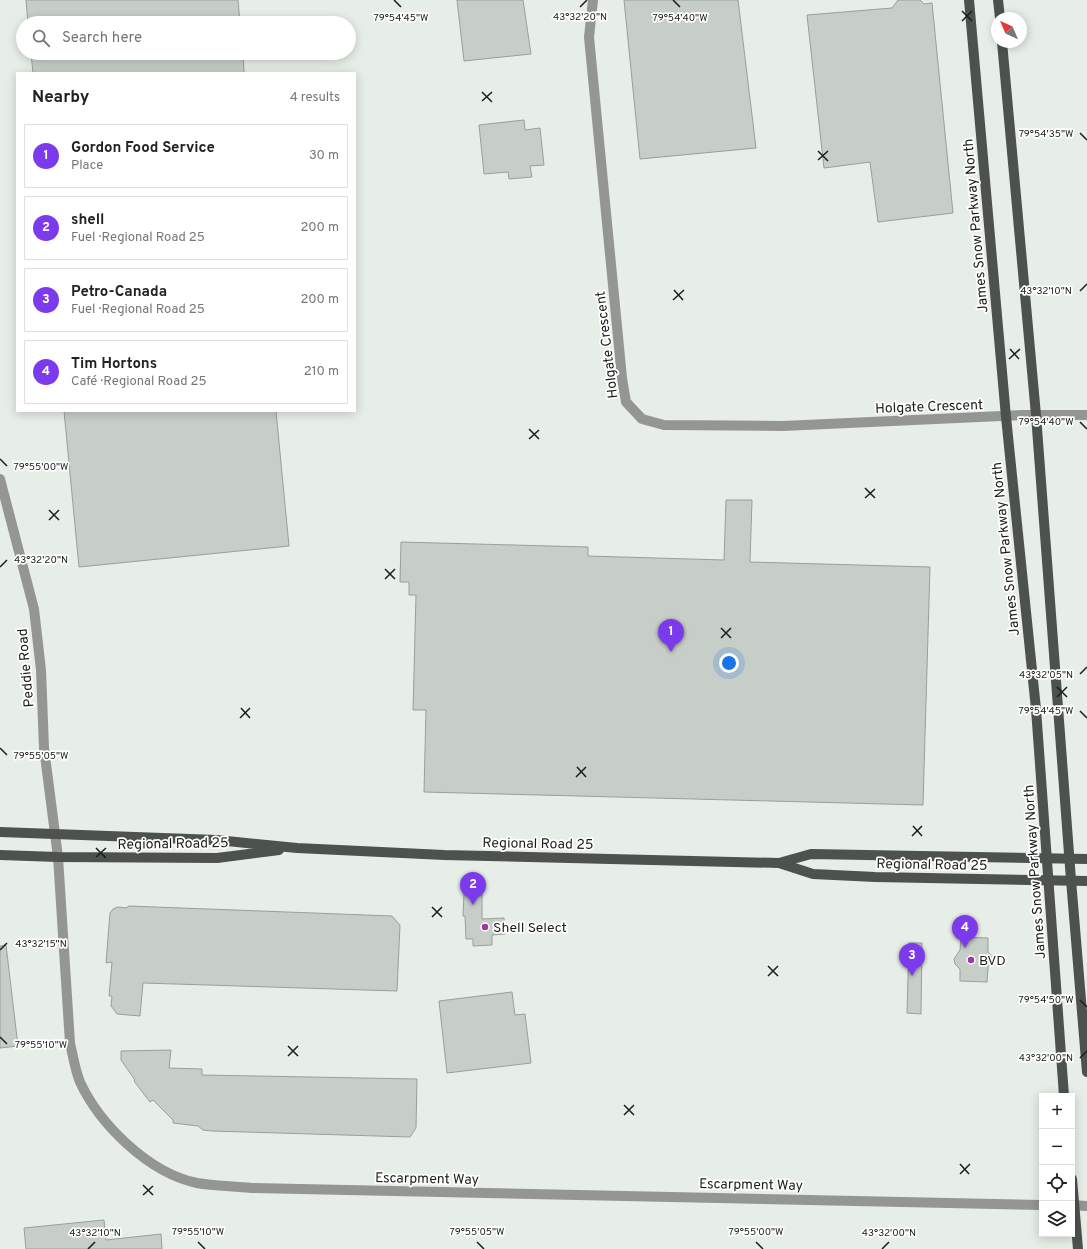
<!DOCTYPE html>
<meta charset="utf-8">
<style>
body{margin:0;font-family:Overpass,sans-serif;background:#f6f6f6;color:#222}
.controls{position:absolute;right:12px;bottom:12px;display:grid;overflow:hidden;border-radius:0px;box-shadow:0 2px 10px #0003}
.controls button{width:36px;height:36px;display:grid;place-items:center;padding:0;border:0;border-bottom:1px solid #e0e0e0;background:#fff;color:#222;font:20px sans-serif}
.compass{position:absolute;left:991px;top:12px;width:36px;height:36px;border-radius:50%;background:#fff;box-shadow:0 2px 10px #0003;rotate:316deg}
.you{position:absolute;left:729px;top:663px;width:14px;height:14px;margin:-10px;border:3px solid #fff;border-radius:50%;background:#1a73e8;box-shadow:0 0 0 6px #1a73e833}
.badge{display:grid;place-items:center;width:26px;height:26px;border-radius:50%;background:#7c3aed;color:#fff;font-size:13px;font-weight:700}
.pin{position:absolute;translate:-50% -33px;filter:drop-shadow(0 1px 2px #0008)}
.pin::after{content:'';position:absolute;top:21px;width:14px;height:12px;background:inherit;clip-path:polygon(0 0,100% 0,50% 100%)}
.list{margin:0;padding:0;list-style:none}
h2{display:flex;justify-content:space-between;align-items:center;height:52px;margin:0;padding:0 16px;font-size:17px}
h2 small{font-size:13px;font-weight:400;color:#767676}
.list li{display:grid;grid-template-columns:26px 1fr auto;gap:12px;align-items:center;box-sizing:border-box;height:64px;margin:0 8px 8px;padding:0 8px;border:1px solid #e0e0e0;border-radius:0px}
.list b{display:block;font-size:15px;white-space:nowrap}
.list p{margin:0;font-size:13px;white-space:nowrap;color:#767676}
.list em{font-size:13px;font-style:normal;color:#767676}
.icon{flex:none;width:22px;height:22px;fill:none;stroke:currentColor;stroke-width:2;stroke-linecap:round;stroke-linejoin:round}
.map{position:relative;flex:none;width:1087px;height:1249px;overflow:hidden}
.search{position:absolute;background:#fff;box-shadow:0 2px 10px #0003;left:16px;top:16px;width:340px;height:44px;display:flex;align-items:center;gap:10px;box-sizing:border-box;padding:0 14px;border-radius:22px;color:#767676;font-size:15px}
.panel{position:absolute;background:#fff;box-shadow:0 2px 10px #0003;left:16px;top:72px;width:340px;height:340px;border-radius:0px}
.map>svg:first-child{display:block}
.building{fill:#c7cdc7;stroke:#999f99}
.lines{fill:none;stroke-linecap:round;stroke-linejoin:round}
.minor{stroke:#949694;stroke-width:10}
.major{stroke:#4e524e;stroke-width:10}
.ticks{fill:none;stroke:#1b1e1b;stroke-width:1.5}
.poi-dot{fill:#9d3aa0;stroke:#fff;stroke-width:1.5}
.labels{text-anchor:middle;stroke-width:3.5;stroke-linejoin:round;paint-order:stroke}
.street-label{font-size:14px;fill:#1b1e1b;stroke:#fff}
.poi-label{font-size:14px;fill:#1b1e1b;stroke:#fff;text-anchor:start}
.ticks-label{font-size:10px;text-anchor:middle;fill:#1b1e1b;stroke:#fff;stroke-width:3.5;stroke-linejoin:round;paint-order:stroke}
</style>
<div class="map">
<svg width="1087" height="1249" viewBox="0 0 1087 1249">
<rect width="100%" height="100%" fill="#e7ede7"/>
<g class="building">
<polygon points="26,0 238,0 240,23 28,23"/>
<polygon points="457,0 523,0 531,54 464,61"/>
<polygon points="624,0 738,0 756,148 640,159"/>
<polygon points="898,0 920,0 924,4 932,3 953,213 878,222 870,162 824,168 807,15 892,8"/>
<polygon points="31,53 243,53 244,73 33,73"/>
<polygon points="524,120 525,130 540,128 544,165 530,166 532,177 509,179 508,172 484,174 479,125"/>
<polygon points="64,411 276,411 289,546 79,567"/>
<polygon points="726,500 752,500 750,562 930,567 923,805 424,792 426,710 413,710 416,595 409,595 409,582 400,582 401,542 588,547 588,556 724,560"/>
<polygon points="464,893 482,894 482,919 504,918 505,934 492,935 492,945 473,946 473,939 466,939 465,916 463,916"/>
<polygon points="129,906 392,916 400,925 397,991 143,983 140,1016 117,1014 111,1006 112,996 109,996 112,962 106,963 110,913 113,909 118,907 126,908"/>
<polygon points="961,937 988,938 988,952 991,955 992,960 988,967 987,982 960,981 960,969 955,964 954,959 960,950"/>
<polygon points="909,943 922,943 921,1014 907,1013"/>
<polygon points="6,945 18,1046 0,1048 0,946"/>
<polygon points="512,992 515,1015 525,1014 531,1063 447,1073 439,1001"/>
<polygon points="171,1050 169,1068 202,1069 202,1075 417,1079 416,1128 410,1137 212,1131 203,1130 198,1126 173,1123 173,1120 153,1100 150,1102 134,1081 135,1080 121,1060 121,1051"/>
<polygon points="104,1220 106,1240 161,1234 162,1249 26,1249 24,1228"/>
</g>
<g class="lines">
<g class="minor">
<polyline points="593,0 589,37 622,378 626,402 642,419 664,425 783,426 1023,415 1087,415"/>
<path d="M 0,479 L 34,609 L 41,670 L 44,748 L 58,857 L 70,1043 C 73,1056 75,1070 80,1082 C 100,1125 149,1173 197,1183 C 214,1186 233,1186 251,1188 L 1042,1205"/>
<polyline points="1072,1205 1087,1206"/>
</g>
<g class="major">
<polyline points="969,0 1006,417 1036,709 1064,1096"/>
<polyline points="998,0 1000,18"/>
<polyline points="1002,42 1036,415 1071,880 1087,1072"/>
<polyline points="0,832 217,840 297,848 444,855 779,863 811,854 1087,859"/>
<polyline points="0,855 58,857 217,858 279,850"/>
<polyline points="779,863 813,874 875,877 1087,881"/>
<polyline points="1072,1179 1078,1249"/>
</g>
</g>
<path class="ticks" d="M 394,0 L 401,7M 673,0 L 680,7M 580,7 L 587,0M 962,11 L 972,21M 962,21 L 972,11M 482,92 L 492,102M 482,101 L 492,92M 1080,133 L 1087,140M 818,151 L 828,161M 818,160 L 828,151M 674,290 L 683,300M 1080,291 L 1087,284M 673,300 L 684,290M 1010,349 L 1019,359M 1009,359 L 1020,349M 1080,422 L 1087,429M 529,429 L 539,439M 529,439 L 539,430M 0,459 L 7,466M 865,488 L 875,498M 865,498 L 875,489M 49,510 L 59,520M 49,520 L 59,510M 0,567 L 7,560M 385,569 L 395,579M 385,579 L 395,569M 721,628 L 731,638M 721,638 L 731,628M 1080,674 L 1087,667M 1057,687 L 1067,697M 1057,697 L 1067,687M 241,708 L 250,718M 1080,711 L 1087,718M 240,718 L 250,708M 0,748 L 7,755M 577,767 L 586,777M 576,777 L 586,767M 913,826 L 922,836M 912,836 L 922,826M 96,848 L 106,858M 96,857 L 106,848M 432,907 L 442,917M 432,917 L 442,907M 0,950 L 7,943M 768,966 L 778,976M 768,976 L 778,966M 1080,1000 L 1087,1007M 0,1037 L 7,1044M 288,1046 L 298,1056M 288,1056 L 298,1046M 1080,1058 L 1087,1051M 624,1105 L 634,1115M 624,1115 L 634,1105M 960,1164 L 969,1174M 960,1174 L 970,1164M 143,1185 L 153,1195M 143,1195 L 153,1186M 198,1242 L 205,1249M 477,1242 L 484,1249M 756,1242 L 763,1249M 88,1249 L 95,1242M 882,1249 L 889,1242"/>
<g class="poi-dot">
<circle cx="485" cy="927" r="4"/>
<circle cx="971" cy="960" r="4"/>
</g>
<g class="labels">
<g class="street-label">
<text transform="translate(975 226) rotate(-95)" y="5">James Snow Parkway North</text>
<text transform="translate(606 345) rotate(-97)" y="5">Holgate Crescent</text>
<text transform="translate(929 406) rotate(-2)" y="5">Holgate Crescent</text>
<text transform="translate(1005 549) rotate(-96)" y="5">James Snow Parkway North</text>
<text transform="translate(25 668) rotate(-95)" y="5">Peddie Road</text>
<text transform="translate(173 843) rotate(-1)" y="5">Regional Road 25</text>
<text transform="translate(538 843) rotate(1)" y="5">Regional Road 25</text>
<text transform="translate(932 864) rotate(1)" y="5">Regional Road 25</text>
<text transform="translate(1034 872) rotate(-94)" y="5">James Snow Parkway North</text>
<text transform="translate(427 1178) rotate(1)" y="5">Escarpment Way</text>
<text transform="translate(751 1184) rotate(1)" y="5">Escarpment Way</text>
</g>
<g class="poi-label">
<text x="493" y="932">Shell Select</text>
<text x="979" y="965">BVD</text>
</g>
</g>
<g class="ticks-label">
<text x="580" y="20">43°32'20"N</text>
<text x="401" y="21">79°54'45"W</text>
<text x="680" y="21">79°54'40"W</text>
<text x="1046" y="137">79°54'35"W</text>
<text x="1046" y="294">43°32'10"N</text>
<text x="1046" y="425">79°54'40"W</text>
<text x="41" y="470">79°55'00"W</text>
<text x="41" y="563">43°32'20"N</text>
<text x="1046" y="678">43°32'05"N</text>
<text x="1046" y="714">79°54'45"W</text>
<text x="41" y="759">79°55'05"W</text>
<text x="41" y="947">43°32'15"N</text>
<text x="1046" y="1003">79°54'50"W</text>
<text x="41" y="1048">79°55'10"W</text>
<text x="1046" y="1061">43°32'00"N</text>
<text x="198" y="1235">79°55'10"W</text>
<text x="477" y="1235">79°55'05"W</text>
<text x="756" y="1235">79°55'00"W</text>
<text x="95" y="1236">43°32'10"N</text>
<text x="889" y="1236">43°32'00"N</text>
</g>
</svg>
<div class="controls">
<button>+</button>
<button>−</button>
<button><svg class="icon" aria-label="locate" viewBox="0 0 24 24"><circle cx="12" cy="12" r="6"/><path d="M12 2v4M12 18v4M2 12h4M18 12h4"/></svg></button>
<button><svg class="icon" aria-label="layers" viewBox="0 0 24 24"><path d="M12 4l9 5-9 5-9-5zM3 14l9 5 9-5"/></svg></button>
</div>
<svg class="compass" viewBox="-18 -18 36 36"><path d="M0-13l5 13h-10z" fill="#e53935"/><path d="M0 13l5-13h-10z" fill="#767676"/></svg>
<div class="you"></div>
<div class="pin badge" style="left:671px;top:652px">1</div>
<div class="pin badge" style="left:473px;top:905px">2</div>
<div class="pin badge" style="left:912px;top:976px">3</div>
<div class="pin badge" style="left:965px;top:948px">4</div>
<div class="search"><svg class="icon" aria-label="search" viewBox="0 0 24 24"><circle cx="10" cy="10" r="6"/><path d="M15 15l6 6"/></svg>Search here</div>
<section class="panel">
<h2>Nearby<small>4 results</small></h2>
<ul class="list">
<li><span class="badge">1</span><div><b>Gordon Food Service</b><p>Place</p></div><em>30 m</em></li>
<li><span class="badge">2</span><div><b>shell</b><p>Fuel · Regional Road 25</p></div><em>200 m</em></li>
<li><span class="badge">3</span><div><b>Petro-Canada</b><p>Fuel · Regional Road 25</p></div><em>200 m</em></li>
<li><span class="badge">4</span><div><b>Tim Hortons</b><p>Café · Regional Road 25</p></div><em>210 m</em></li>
</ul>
</section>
</div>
